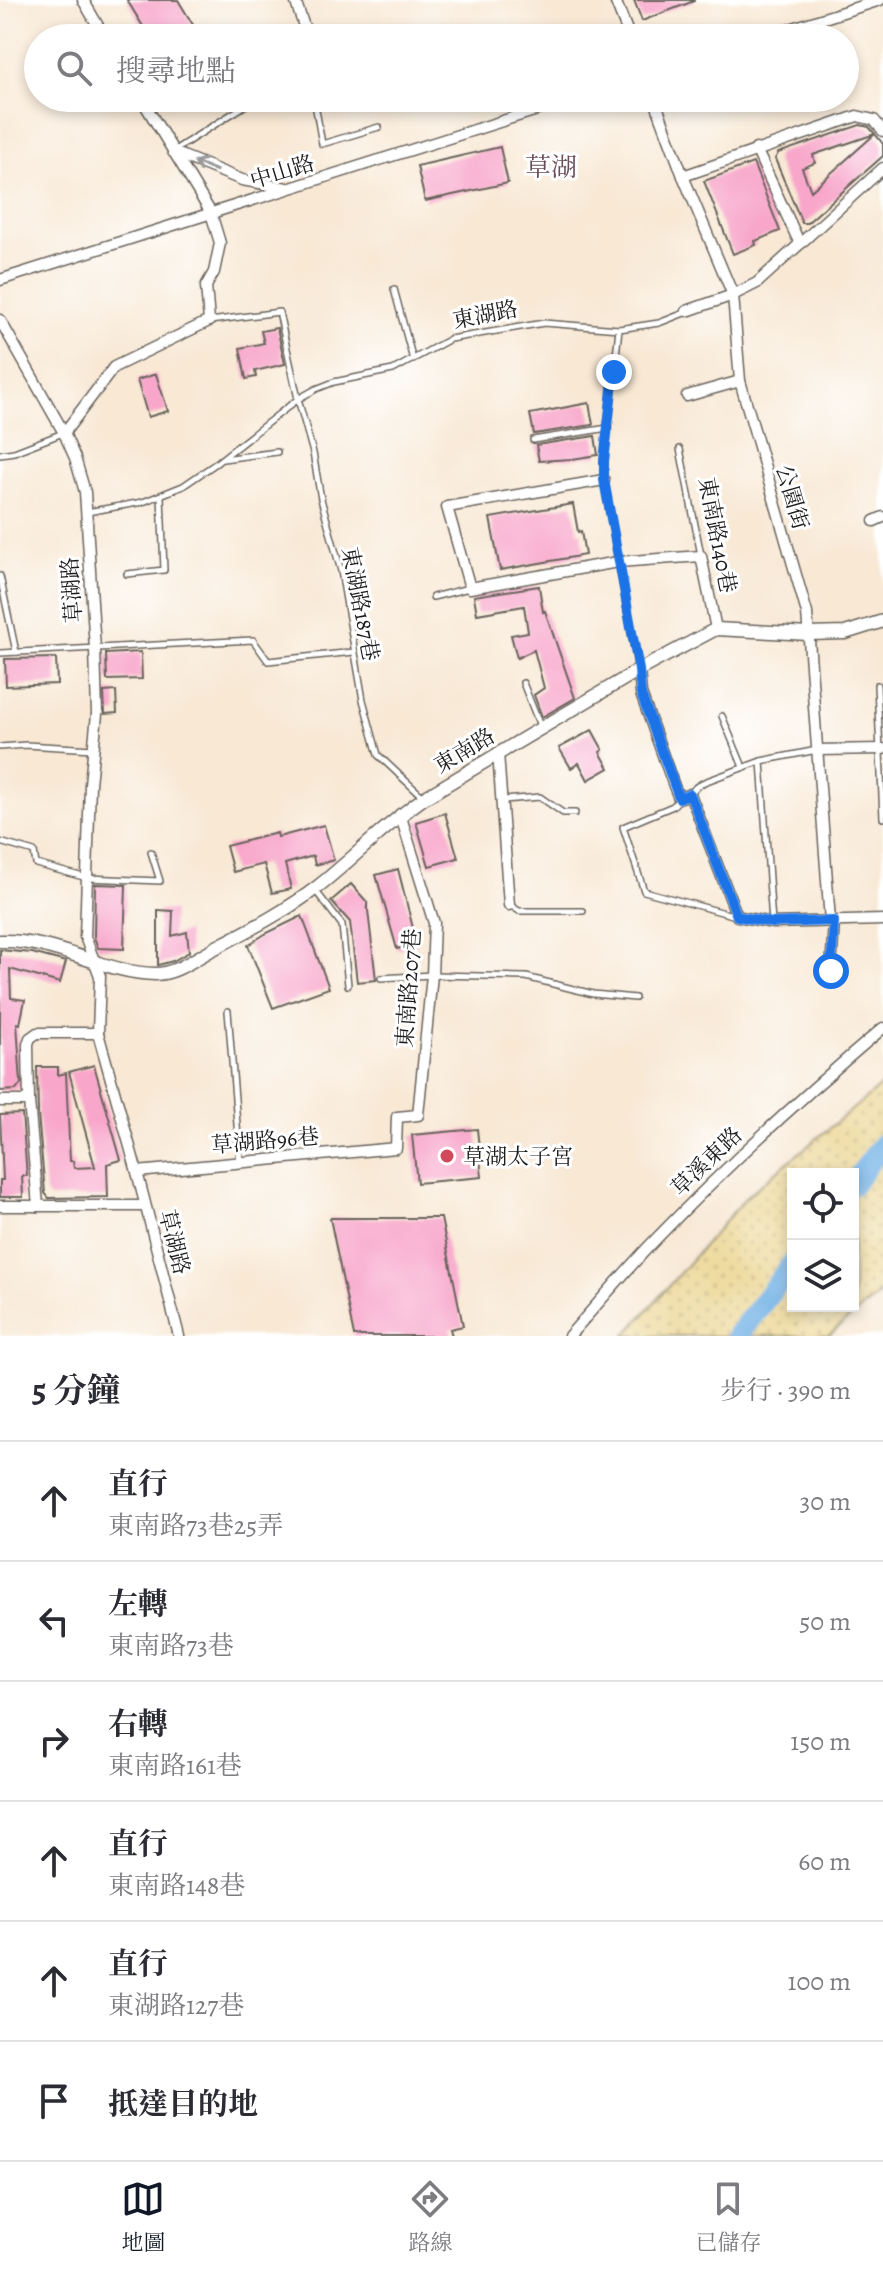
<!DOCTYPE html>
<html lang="zh-TW">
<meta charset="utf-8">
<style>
body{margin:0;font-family:Alegreya,"Noto Serif TC",serif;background:#f2f2f3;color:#2b2b33}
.controls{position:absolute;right:24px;bottom:24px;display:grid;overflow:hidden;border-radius:0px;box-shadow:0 4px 12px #0003}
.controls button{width:72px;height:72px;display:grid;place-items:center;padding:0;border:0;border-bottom:2px solid #e1e1e2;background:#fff;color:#2b2b33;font:40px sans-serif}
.stop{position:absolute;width:24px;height:24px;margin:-18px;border:6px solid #1a73e8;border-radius:50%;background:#fff}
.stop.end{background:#1a73e8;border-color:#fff;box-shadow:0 2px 8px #0008}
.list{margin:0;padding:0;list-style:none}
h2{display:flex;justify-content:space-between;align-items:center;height:104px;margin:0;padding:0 32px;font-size:34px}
h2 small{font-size:26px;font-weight:400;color:#7c7c81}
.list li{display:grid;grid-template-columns:52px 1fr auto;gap:24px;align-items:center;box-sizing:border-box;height:120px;padding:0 32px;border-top:2px solid #e1e1e2}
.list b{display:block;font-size:30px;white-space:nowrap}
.list p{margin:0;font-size:26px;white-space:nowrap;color:#7c7c81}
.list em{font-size:26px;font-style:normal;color:#7c7c81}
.icon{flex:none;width:44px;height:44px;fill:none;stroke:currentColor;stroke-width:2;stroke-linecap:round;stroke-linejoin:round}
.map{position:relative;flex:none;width:883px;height:1336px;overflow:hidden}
.search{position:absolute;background:#fff;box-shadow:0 4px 12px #0003;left:24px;right:24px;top:24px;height:88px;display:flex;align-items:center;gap:20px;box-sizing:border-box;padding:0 28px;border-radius:44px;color:#7c7c81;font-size:30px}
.sheet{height:824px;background:#fff}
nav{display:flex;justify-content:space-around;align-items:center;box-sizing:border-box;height:112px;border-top:2px solid #e1e1e2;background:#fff;font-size:22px;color:#7c7c81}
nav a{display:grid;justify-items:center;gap:4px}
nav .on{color:#111827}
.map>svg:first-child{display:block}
.sand{fill:url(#sand-dots);stroke:#857b5d;stroke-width:2;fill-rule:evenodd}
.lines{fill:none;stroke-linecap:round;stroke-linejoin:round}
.river{stroke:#71b1e5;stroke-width:22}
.building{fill:#f8a7cb}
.service-casing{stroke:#69635c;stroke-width:8}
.minor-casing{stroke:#69635c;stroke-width:13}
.tertiary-casing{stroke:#69635c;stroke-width:15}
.service{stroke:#fff;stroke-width:5}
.minor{stroke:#fff;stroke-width:10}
.tertiary{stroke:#fff;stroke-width:12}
.oneway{stroke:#999}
.route{stroke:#1a73e8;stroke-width:10}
.poi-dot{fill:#d1495b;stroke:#fff;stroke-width:3}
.labels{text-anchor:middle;stroke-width:6;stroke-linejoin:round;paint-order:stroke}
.street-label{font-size:22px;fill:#1c1c1c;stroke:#fff}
.poi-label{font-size:22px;fill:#1c1c1c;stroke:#fff;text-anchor:start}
.quarter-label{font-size:26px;fill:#694d59;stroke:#fff}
</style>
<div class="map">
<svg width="883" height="1336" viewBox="0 0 883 1336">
<defs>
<pattern id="sand-dots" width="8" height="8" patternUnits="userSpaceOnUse" patternTransform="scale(2)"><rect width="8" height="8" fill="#eeda9e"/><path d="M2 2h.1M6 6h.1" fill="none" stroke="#ccba88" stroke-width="1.8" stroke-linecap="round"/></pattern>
</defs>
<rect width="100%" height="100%" fill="#fff"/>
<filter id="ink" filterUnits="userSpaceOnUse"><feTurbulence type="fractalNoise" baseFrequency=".0125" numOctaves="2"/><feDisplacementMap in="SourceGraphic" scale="16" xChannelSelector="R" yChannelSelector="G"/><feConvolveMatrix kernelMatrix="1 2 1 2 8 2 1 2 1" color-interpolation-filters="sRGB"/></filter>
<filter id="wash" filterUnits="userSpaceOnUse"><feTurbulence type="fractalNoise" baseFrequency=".006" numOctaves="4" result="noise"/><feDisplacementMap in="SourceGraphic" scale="32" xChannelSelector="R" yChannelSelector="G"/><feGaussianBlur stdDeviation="1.8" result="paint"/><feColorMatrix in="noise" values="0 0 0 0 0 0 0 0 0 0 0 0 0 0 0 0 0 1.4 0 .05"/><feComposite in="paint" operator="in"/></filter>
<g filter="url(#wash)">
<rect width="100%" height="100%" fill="#f8e8d4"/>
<path class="sand" d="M 883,1084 L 883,1291 L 828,1336 L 625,1336 L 747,1196 ZM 793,1174 L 853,1174 L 853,1306 L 793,1306 Z"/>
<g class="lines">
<g class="river">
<polyline points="853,1184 883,1144"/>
<polyline points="737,1336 793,1263"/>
</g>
</g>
<g id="blocks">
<g class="building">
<polygon points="127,0 178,0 201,38 150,38"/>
<polygon points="634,0 694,0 694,1 642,21"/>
<polygon points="860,125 869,127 875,134 813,155 815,163 802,168 811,191 875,134 883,144 883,156 807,223 802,223 775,159 778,153"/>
<polygon points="500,147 508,183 425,201 417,166"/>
<polygon points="753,163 780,231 755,241 756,245 733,254 704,181"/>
<polygon points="277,328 285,364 255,371 256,377 246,379 240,348 264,343 261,331"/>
<polygon points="156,374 168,411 148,417 137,380"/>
<polygon points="589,403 593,425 534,434 530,414"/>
<polygon points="595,436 598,455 572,459 539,461 536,445"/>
<polygon points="573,504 578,532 581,531 585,555 500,570 490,518"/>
<polygon points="539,586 543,612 545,611 575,698 542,717 534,695 544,688 534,650 517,658 511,635 528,632 524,606 477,614 474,596"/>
<polygon points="141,652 142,679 107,680 106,654"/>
<polygon points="56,658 57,684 6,686 5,659"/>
<polygon points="116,691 117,713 105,714 104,692"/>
<polygon points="592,730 603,750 600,752 609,768 588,780 579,763 571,768 559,748"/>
<polygon points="445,813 458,858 429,866 416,822"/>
<polygon points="324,825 334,860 315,865 313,856 285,864 291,889 272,893 264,864 233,872 226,846 277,833 278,837"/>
<polygon points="398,869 417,944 397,949 376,875"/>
<polygon points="95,884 126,885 124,949 98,948 94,937"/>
<polygon points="351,884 367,902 376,980 357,982 350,922 331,901"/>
<polygon points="158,910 173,911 172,936 187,932 189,952 173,961 158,965"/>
<polygon points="302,916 329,988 273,1008 248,945 265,934"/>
<polygon points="0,950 32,953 66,962 60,983 10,969 11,998 25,1000 20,1024 17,1023 21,1084 16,1090 0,1091"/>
<polygon points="94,1065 121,1160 107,1164 108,1197 49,1198 45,1193 38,1114 37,1067 58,1067 58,1075 66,1073 70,1161 73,1161 74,1168 95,1167 69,1072"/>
<polygon points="22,1114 27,1176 22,1176 23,1197 0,1197 0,1180 3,1180 0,1115"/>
<polygon points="477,1129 482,1177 417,1183 412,1135"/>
<polygon points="330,1218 441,1218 463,1326 450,1329 452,1336 354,1336"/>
</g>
</g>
</g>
<g filter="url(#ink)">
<use href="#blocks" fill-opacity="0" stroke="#69635c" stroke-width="2"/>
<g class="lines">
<defs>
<g id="service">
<polyline points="314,98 322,144 379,127"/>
<polyline points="173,151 257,98"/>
<polyline points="394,289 413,360"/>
<polyline points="210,321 279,312 298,399 313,453 321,499 341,571 363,700 378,755 423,797"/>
<polyline points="619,329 604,461 604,480 638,669"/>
<polyline points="533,440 608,428"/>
<polyline points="680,449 701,555"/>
<polyline points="0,454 14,452 63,433"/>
<polyline points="223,459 277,452"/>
<polyline points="87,512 143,502 183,486 215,464 298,399 316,389 334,382 393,370 450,339 544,323 619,329 659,323 687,312"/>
<polyline points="127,574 164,570 161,496"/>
<polyline points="0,576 16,652"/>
<polyline points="433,597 469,588"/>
<polyline points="0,653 253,640 268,661 354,652"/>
<polyline points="523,683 540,726"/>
<polyline points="877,685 883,818"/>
<polyline points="722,716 743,767"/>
<polyline points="0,747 26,745 93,749"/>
<polyline points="761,761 772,923"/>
<polyline points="690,794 696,787 704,782 761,761 817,750"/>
<polyline points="679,799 673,806 623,827 644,891 736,916"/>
<polyline points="503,800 540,797 563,813 575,813"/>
<polyline points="0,842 34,852 36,864 87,878 160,881 151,852"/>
<polyline points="315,890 342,925 348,985"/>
<polyline points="510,905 519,911 583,911"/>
<polyline points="381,978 432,975 526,977 593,994 635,998"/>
<polyline points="228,1011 240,1162"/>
</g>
<g id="minor">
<polyline points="83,0 105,38"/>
<polyline points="295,0 308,38"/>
<polyline points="615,0 630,38"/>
<polyline points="762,38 880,0"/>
<polyline points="654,98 683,176 733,295 740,381 807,613 830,921"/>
<polyline points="756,149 800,244"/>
<polyline points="173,152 242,180 287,188"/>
<polyline points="683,176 857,116 874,120 883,131"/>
<polyline points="0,280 575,98"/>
<polyline points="687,311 733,295 757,283 883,168"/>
<polyline points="0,320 64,433 75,458 85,492 95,649 97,714 90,784 85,937 100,976 98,1033 137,1172 179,1336"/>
<polyline points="687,396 740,381"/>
<polyline points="64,433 114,367 209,321 206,286 214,272 220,243 211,213 141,98"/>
<polyline points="604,480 447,507 470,588 618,562 701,556 716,629"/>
<polyline points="874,521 883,517"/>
<polyline points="639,670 641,694 674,786 679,798 690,794 737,916 772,923 883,920"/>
<polyline points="818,750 883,749"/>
<polyline points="498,753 509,905"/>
<polyline points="831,971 834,921"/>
<polyline points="0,1101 29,1101"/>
<polyline points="137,1172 396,1148 397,1117 418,1115 432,975 434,923 400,814"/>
<polyline points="0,1206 145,1206"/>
<polyline points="38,1206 29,1101 28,1044 30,1038 37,1033 98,1033"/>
<path d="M 569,1336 C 598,1304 625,1271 655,1240 C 727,1165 804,1095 883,1028"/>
</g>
<path id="tertiary" d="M 0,941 C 55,939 103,973 155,974 C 175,974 193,960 211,950 C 245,932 285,912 316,888 C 353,859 385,825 424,798 L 639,670 L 716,629 L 809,634 L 845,633 L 883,621"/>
</defs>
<use href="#service" class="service-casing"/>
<use href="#minor" class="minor-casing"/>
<use href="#tertiary" class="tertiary-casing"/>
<use href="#service" class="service"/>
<use href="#minor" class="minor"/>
<use href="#tertiary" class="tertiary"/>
</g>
<defs><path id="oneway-shaft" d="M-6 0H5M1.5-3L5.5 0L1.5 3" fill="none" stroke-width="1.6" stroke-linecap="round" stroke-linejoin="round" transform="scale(2)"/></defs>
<use class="oneway" href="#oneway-shaft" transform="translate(205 166) rotate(-158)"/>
</g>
<g class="lines" filter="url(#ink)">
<polyline class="route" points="614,372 604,461 604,480 639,670 641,694 679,798 690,794 737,916 772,923 834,921 831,971"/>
</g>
<circle class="poi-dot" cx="447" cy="1156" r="8"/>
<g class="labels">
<g class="street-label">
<text transform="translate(282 171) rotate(-17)" y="8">中山路</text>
<text transform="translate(485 314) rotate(-11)" y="8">東湖路</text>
<text transform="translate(793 497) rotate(74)" y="8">公園街</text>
<text transform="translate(718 535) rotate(79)" y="8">東南路140巷</text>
<text transform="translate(71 590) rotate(-94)" y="8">草湖路</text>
<text transform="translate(361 604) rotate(79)" y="8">東湖路187巷</text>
<text transform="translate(464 750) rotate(-31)" y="8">東南路</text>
<text transform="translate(408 988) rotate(-86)" y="8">東南路207巷</text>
<text transform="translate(265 1140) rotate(-5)" y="8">草湖路96巷</text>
<text transform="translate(706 1161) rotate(-44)" y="8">草溪東路</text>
<text transform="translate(175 1242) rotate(76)" y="8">草湖路</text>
</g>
<g class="poi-label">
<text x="463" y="1164">草湖太子宮</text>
</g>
<g class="quarter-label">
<text x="551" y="176">草湖</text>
</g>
</g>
</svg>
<div class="controls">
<button><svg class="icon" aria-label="locate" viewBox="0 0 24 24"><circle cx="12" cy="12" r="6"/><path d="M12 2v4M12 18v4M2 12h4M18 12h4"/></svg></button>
<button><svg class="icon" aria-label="layers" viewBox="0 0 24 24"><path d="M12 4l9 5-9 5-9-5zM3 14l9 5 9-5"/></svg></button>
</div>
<div class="stop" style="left:831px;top:971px"></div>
<div class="stop end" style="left:614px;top:372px"></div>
<div class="search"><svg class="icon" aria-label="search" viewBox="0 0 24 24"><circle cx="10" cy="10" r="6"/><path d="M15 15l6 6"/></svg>搜尋地點</div>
</div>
<section class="sheet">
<h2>5 分鐘<small>步行 · 390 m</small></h2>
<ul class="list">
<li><svg class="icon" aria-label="ahead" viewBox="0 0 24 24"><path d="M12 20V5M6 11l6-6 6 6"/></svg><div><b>直行</b><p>東南路73巷25弄</p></div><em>30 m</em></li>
<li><svg class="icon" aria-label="left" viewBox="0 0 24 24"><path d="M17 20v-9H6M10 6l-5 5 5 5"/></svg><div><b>左轉</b><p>東南路73巷</p></div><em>50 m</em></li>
<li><svg class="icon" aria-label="right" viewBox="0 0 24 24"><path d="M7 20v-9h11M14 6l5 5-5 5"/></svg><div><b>右轉</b><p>東南路161巷</p></div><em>150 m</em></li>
<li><svg class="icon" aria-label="ahead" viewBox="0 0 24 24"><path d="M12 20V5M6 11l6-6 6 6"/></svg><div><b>直行</b><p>東南路148巷</p></div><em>60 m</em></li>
<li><svg class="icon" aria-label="ahead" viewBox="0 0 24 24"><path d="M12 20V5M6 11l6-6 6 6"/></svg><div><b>直行</b><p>東湖路127巷</p></div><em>100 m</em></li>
<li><svg class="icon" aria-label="arrive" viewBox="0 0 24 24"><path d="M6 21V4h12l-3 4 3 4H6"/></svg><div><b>抵達目的地</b></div></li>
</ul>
</section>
<nav>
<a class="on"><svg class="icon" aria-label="map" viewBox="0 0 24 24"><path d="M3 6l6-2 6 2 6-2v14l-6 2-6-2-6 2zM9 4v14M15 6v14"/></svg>地圖</a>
<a><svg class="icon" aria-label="directions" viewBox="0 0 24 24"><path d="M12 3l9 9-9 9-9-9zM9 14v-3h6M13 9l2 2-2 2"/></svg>路線</a>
<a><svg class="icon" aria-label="saved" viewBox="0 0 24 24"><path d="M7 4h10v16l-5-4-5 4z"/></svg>已儲存</a>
</nav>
